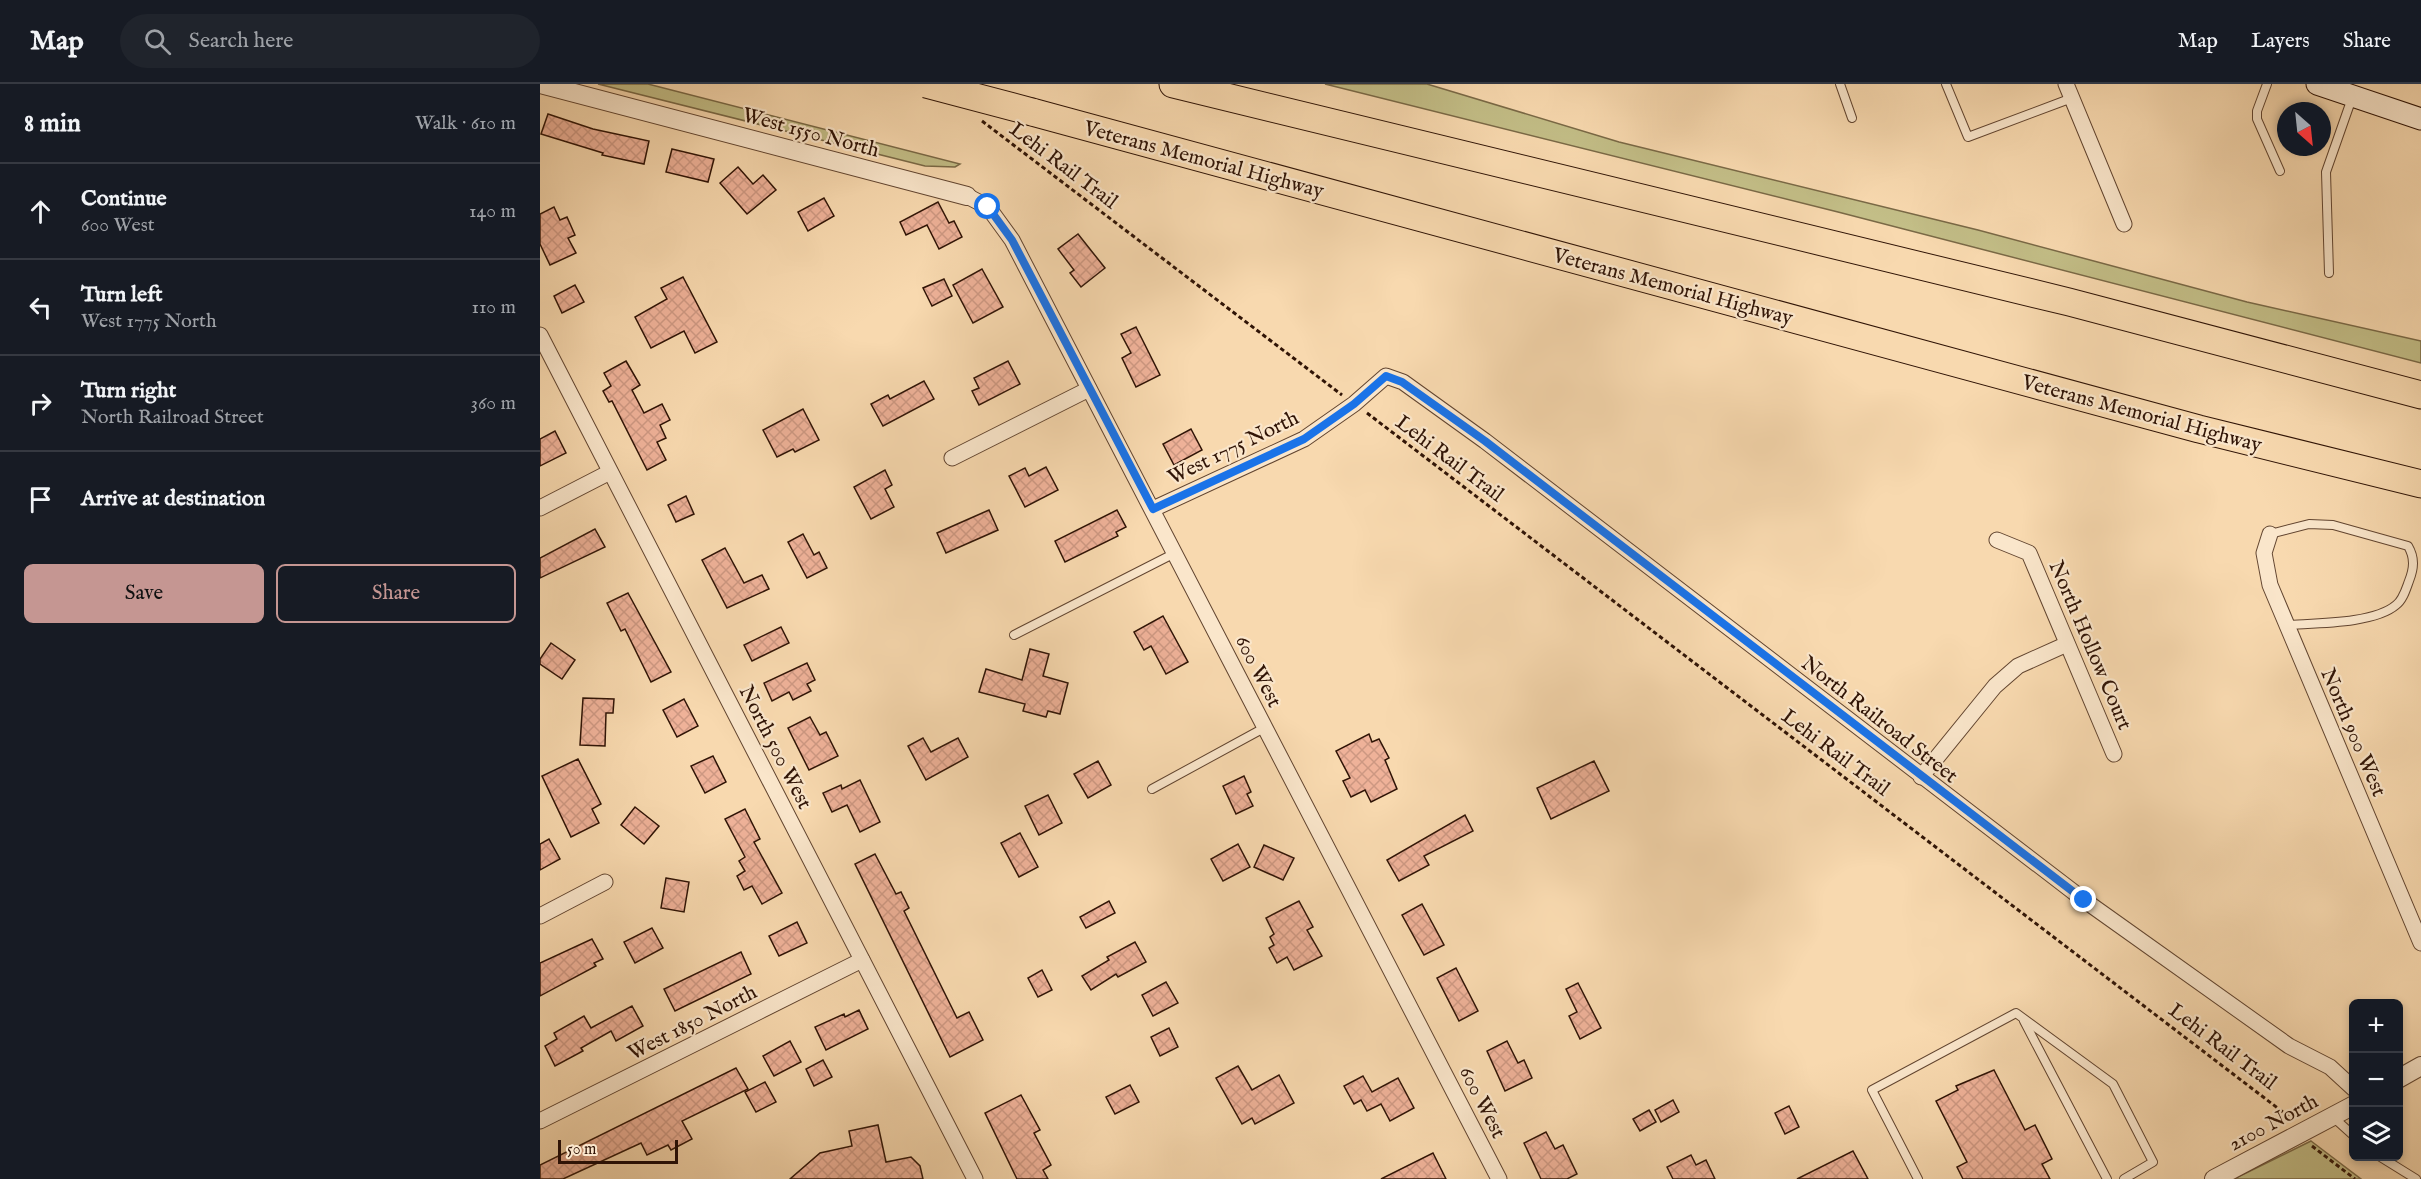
<!DOCTYPE html>
<meta charset="utf-8">
<style>
body{margin:0;font-family:"IM FELL English",serif;background:#20242c;color:#f1f3f6}
.controls{position:absolute;right:18px;bottom:18px;display:grid;overflow:hidden;border-radius:9px;box-shadow:0 3px 9px #0003}
.controls button{width:54px;height:54px;display:grid;place-items:center;padding:0;border:0;border-bottom:2px solid #363941;background:#171b24;color:#f1f3f6;font:30px sans-serif}
.compass{position:absolute;left:1737px;top:18px;width:54px;height:54px;border-radius:50%;background:#171b24;box-shadow:0 3px 9px #0003;rotate:153deg}
.scale{position:absolute;left:18px;bottom:15px;width:120px;box-sizing:border-box;padding-left:6px;border:3px solid #301406;border-top:0;font-size:16px;line-height:21px;white-space:nowrap;color:#301406;-webkit-text-stroke:4px #fae6cb;paint-order:stroke}
.stop{position:absolute;width:18px;height:18px;margin:-14px;border:4px solid #1a73e8;border-radius:50%;background:#fff}
.stop.end{background:#1a73e8;border-color:#fff;box-shadow:0 2px 6px #0008}
.list{margin:0;padding:0;list-style:none}
h2{display:flex;justify-content:space-between;align-items:center;height:78px;margin:0;padding:0 24px;font-size:26px}
h2 small{font-size:20px;font-weight:400;color:#9ea1a6}
.list li{display:grid;grid-template-columns:39px 1fr auto;gap:18px;align-items:center;box-sizing:border-box;height:96px;padding:0 24px;border-top:2px solid #363941}
.list b{display:block;font-size:22px;white-space:nowrap}
.list p{margin:0;font-size:20px;white-space:nowrap;color:#9ea1a6}
.list em{font-size:20px;font-style:normal;color:#9ea1a6}
.actions{display:flex;gap:12px;padding:18px 24px}
.actions a{flex:1;padding:14px 0;border:2px solid #c59692;border-radius:9px;text-align:center;font-size:21px;color:#c59692}
.actions .main{background:#c59692;color:#111}
.icon{flex:none;width:33px;height:33px;fill:none;stroke:currentColor;stroke-width:2;stroke-linecap:round;stroke-linejoin:round}
.map{position:relative;flex:none;width:1881px;height:1095px;overflow:hidden}
header{display:flex;align-items:center;gap:36px;box-sizing:border-box;height:84px;padding:0 30px;background:#171b24;border-bottom:2px solid #363941}
header strong{font-size:28px}
nav{display:flex;gap:33px;margin-inline-start:auto;font-size:21px}
.search{width:420px;height:54px;background:#20242c;display:flex;align-items:center;gap:15px;box-sizing:border-box;padding:0 21px;border-radius:33px;color:#9ea1a6;font-size:22px}
main{display:flex}
aside{flex:1;background:#171b24}
.map>svg:first-child{display:block}
.grass{fill:#c3be87;stroke:#7a6946;stroke-width:1.5}
.building{fill:url(#building-cross-hatch);stroke:#301406;stroke-width:1.5}
.lines{fill:none;stroke-linecap:round;stroke-linejoin:round}
.service-casing{stroke:#624530;stroke-width:10}
.minor-casing{stroke:#624530;stroke-width:17}
.tertiary-casing{stroke:#624530;stroke-width:20}
.secondary-casing{stroke:#301406;stroke-width:23}
.motorway-casing{stroke:#301406;stroke-width:29}
.path{stroke:#301406;stroke-width:3;stroke-dasharray:4.5 3;stroke-linecap:butt}
.service{stroke:#fae6cb;stroke-width:8}
.minor{stroke:#fae6cb;stroke-width:15}
.tertiary{stroke:#fae6cb;stroke-width:18}
.secondary{stroke:#fae6cb;stroke-width:21}
.motorway{stroke:#f8d9af;stroke-width:27}
.motorway-bridge-casing{stroke:#301406;stroke-width:29;stroke-linecap:butt}
.motorway-bridge{stroke:#f8d9af;stroke-width:27}
.route{stroke:#1a73e8;stroke-width:8}
.labels{text-anchor:middle;stroke-width:4.5;stroke-linejoin:round;paint-order:stroke}
.street-label{font-size:21px;fill:#301406;stroke:#fae6cb}
</style>
<header>
<strong>Map</strong>
<div class="search"><svg class="icon" aria-label="search" viewBox="0 0 24 24"><circle cx="10" cy="10" r="6"/><path d="M15 15l6 6"/></svg>Search here</div>
<nav><a>Map</a><a>Layers</a><a>Share</a></nav>
</header>
<main>
<aside>
<h2>8 min<small>Walk · 610 m</small></h2>
<ul class="list">
<li><svg class="icon" aria-label="ahead" viewBox="0 0 24 24"><path d="M12 20V5M6 11l6-6 6 6"/></svg><div><b>Continue</b><p>600 West</p></div><em>140 m</em></li>
<li><svg class="icon" aria-label="left" viewBox="0 0 24 24"><path d="M17 20v-9H6M10 6l-5 5 5 5"/></svg><div><b>Turn left</b><p>West 1775 North</p></div><em>110 m</em></li>
<li><svg class="icon" aria-label="right" viewBox="0 0 24 24"><path d="M7 20v-9h11M14 6l5 5-5 5"/></svg><div><b>Turn right</b><p>North Railroad Street</p></div><em>360 m</em></li>
<li><svg class="icon" aria-label="arrive" viewBox="0 0 24 24"><path d="M6 21V4h12l-3 4 3 4H6"/></svg><div><b>Arrive at destination</b></div></li>
</ul>
<div class="actions"><a class="main">Save</a><a>Share</a></div>
</aside>
<div class="map">
<svg width="1881" height="1095" viewBox="0 0 1881 1095">
<defs>
<pattern id="building-cross-hatch" width="8" height="8" patternUnits="userSpaceOnUse" patternTransform="scale(1.5)"><rect width="8" height="8" fill="#efb299"/><path d="M0 0l8 8M0 8l8-8" fill="none" stroke="#cd9882"/></pattern>
</defs>
<rect width="100%" height="100%" fill="#f8d9af"/>
<filter id="stains"><feTurbulence type="fractalNoise" baseFrequency=".00333" numOctaves="4"/><feColorMatrix values="0 0 0 0 .2 0 0 0 0 .09 0 0 0 0 .02 0 0 0 .5 -.17"/></filter>
<radialGradient id="worn" r=".72"><stop offset=".6" stop-color="#630" stop-opacity="0"/><stop offset="1" stop-color="#630" stop-opacity=".3"/></radialGradient>
<g class="grass">
<polygon points="58,0 108,0 420,80 415,83 385,82"/>
<polygon points="785,0 887,0 1079,58 1438,146 1707,218 1881,257 1881,279 1298,128"/>
<polygon points="1771,1057 1821,1095 1694,1095"/>
</g>
<g class="building">
<polygon points="8,30 53,45 109,57 104,80 62,71 63,69 1,50"/>
<polygon points="132,65 174,75 168,98 126,88"/>
<polygon points="198,83 213,100 223,91 236,106 207,130 180,99"/>
<polygon points="284,114 294,132 268,147 258,128"/>
<polygon points="398,118 409,139 414,137 422,153 399,165 387,141 366,151 360,138"/>
<polygon points="14,123 20,136 27,133 35,151 28,154 36,169 10,181 0,160 0,130"/>
<polygon points="538,150 565,184 541,203 530,189 534,186 518,165"/>
<polygon points="442,185 463,223 433,239 413,201"/>
<polygon points="143,193 177,258 155,269 144,247 111,264 95,233 127,215 121,204"/>
<polygon points="404,195 412,212 392,222 383,204"/>
<polygon points="35,201 44,218 22,229 14,212"/>
<polygon points="596,243 620,291 596,303 582,274 591,269 581,250"/>
<polygon points="86,277 100,301 92,306 104,329 122,320 130,336 120,341 126,354 117,358 126,376 107,386 72,317 69,318 63,307 71,302 64,289"/>
<polygon points="468,277 480,300 439,321 432,307 439,304 434,294"/>
<polygon points="384,297 394,315 343,342 331,320 348,311 350,315"/>
<polygon points="263,325 279,356 255,368 253,365 237,373 223,346"/>
<polygon points="651,345 662,366 634,381 623,360"/>
<polygon points="15,347 26,369 0,382 0,355"/>
<polygon points="506,383 518,406 485,423 469,392 485,384 489,392"/>
<polygon points="345,386 352,401 345,405 354,423 331,435 314,403"/>
<polygon points="146,412 154,430 136,438 128,421"/>
<polygon points="449,426 458,446 406,469 397,449"/>
<polygon points="577,426 586,443 576,448 578,452 525,478 515,457"/>
<polygon points="55,445 65,463 0,494 0,474"/>
<polygon points="263,450 274,471 279,468 287,484 267,494 248,458"/>
<polygon points="185,464 204,499 222,491 229,505 187,524 162,476"/>
<polygon points="88,509 131,588 111,598 85,545 81,547 67,519"/>
<polygon points="623,532 648,578 626,590 611,562 604,566 594,548"/>
<polygon points="241,543 249,559 212,577 204,561"/>
<polygon points="11,559 35,576 22,595 0,580 0,575"/>
<polygon points="490,565 509,570 503,592 528,599 520,630 508,627 506,633 483,627 485,620 439,608 446,585 482,596"/>
<polygon points="267,579 275,596 267,600 271,607 253,616 249,608 232,617 224,599"/>
<polygon points="43,614 74,615 73,629 66,629 65,662 40,661"/>
<polygon points="144,615 158,642 137,653 123,626"/>
<polygon points="270,633 280,651 286,648 298,672 269,686 248,644"/>
<polygon points="829,650 832,658 839,655 849,674 845,676 857,705 831,718 825,706 811,713 803,697 810,694 796,667"/>
<polygon points="383,654 391,668 418,654 428,673 386,696 368,662"/>
<polygon points="173,672 186,698 165,709 151,682"/>
<polygon points="38,675 61,720 52,725 59,739 31,753 2,692"/>
<polygon points="558,677 571,701 548,714 534,690"/>
<polygon points="1054,677 1069,707 1011,735 997,704"/>
<polygon points="704,692 711,708 707,710 713,722 696,730 683,702"/>
<polygon points="320,696 340,738 320,748 307,721 292,728 283,709 301,701 302,705"/>
<polygon points="508,711 522,739 499,751 485,722"/>
<polygon points="95,723 119,742 104,760 81,741"/>
<polygon points="205,725 220,755 214,758 242,809 222,820 212,802 204,806 197,792 205,787 199,777 205,773 185,735"/>
<polygon points="925,731 933,747 884,772 889,781 859,797 847,776"/>
<polygon points="480,749 498,783 479,793 461,759"/>
<polygon points="9,755 20,775 0,786 0,760"/>
<polygon points="698,760 710,783 683,797 671,775"/>
<polygon points="724,761 754,774 743,796 714,783"/>
<polygon points="335,770 356,810 361,808 369,824 364,827 417,934 429,928 443,956 410,973 315,780"/>
<polygon points="126,794 149,798 144,828 121,824"/>
<polygon points="569,817 575,829 546,844 540,833"/>
<polygon points="759,817 773,843 767,846 782,872 754,886 747,873 737,879 729,864 734,861 730,853 734,850 726,834"/>
<polygon points="882,820 904,861 884,871 862,831"/>
<polygon points="257,838 267,859 239,872 229,852"/>
<polygon points="112,844 123,864 95,879 84,858"/>
<polygon points="52,855 63,875 54,879 56,882 0,912 0,879"/>
<polygon points="595,858 606,878 578,893 576,890 551,906 542,892 569,876 567,873"/>
<polygon points="201,868 211,890 135,927 124,905"/>
<polygon points="916,884 938,927 919,937 897,894"/>
<polygon points="502,886 512,906 498,913 488,894"/>
<polygon points="626,898 638,919 613,932 602,911"/>
<polygon points="1038,899 1061,944 1040,955 1029,932 1037,928 1026,905"/>
<polygon points="92,922 103,942 76,957 71,947 41,964 43,967 15,982 5,962 17,955 14,949 44,932 51,944"/>
<polygon points="319,926 328,945 286,966 275,943 304,930 305,933"/>
<polygon points="629,944 638,963 620,972 611,953"/>
<polygon points="250,957 261,978 234,992 223,972"/>
<polygon points="967,957 978,979 984,976 992,994 965,1007 947,967"/>
<polygon points="283,976 292,993 274,1002 266,985"/>
<polygon points="698,982 712,1006 739,991 754,1019 715,1040 712,1034 702,1040 676,994"/>
<polygon points="196,984 208,1005 142,1037 152,1055 131,1066 128,1061 107,1071 101,1059 23,1095 0,1095 0,1081"/>
<polygon points="1454,986 1485,1046 1495,1041 1512,1075 1502,1080 1510,1095 1423,1095 1417,1083 1427,1078 1396,1017 1418,1006 1416,1002"/>
<polygon points="823,992 832,1008 858,994 874,1024 850,1037 841,1020 827,1027 821,1016 814,1020 804,1002"/>
<polygon points="225,998 236,1018 216,1028 205,1008"/>
<polygon points="590,1001 599,1018 575,1030 566,1013"/>
<polygon points="481,1011 500,1046 494,1049 511,1081 503,1086 508,1095 477,1095 445,1029"/>
<polygon points="1133,1016 1139,1028 1121,1038 1115,1026"/>
<polygon points="1249,1022 1259,1043 1245,1050 1235,1029"/>
<polygon points="1109,1026 1116,1038 1100,1047 1093,1035"/>
<polygon points="338,1041 346,1078 371,1073 380,1082 383,1095 250,1095 280,1069 312,1062 309,1047"/>
<polygon points="1006,1048 1015,1065 1023,1061 1037,1090 1027,1095 1001,1095 984,1059"/>
<polygon points="1313,1067 1328,1095 1257,1095"/>
<polygon points="893,1069 906,1095 841,1095"/>
<polygon points="1151,1071 1156,1081 1166,1076 1175,1095 1133,1095 1127,1083"/>
</g>
<g class="lines">
<defs>
<g id="service">
<polyline points="1300,0 1312,34"/>
<polyline points="1406,0 1428,53 1532,14"/>
<polyline points="1727,0 1717,27 1717,35 1740,87"/>
<polyline points="1789,189 1786,88 1812,14"/>
<path d="M 1730,450 L 1769,440 L 1793,441 L 1868,462 C 1875,474 1874,484 1869,497 C 1866,505 1863,516 1856,521 C 1834,540 1775,539 1747,541"/>
<polyline points="474,551 635,469"/>
<polyline points="612,705 724,644"/>
<polyline points="1484,937 1567,1095"/>
<polyline points="1793,1033 1814,1052"/>
<polyline points="1839,1072 1876,1095"/>
<polyline points="1378,1095 1332,1006 1476,929 1573,1000 1613,1078 1584,1095"/>
</g>
<g id="minor">
<polyline points="1526,0 1584,140"/>
<polyline points="427,112 448,123 472,156 959,1095"/>
<polyline points="0,251 435,1095"/>
<polyline points="412,374 549,305"/>
<polyline points="0,424 70,388"/>
<polyline points="613,425 764,355 814,320 846,292 863,298 945,357 1544,816 1749,962 1790,983 1814,1005"/>
<polyline points="1730,450 1724,469 1730,501 1881,859"/>
<polyline points="1457,456 1489,469 1574,670"/>
<polyline points="1381,693 1455,602 1478,582 1527,560"/>
<polyline points="0,832 65,798"/>
<polyline points="0,1037 322,876"/>
</g>
<g id="tertiary">
<polyline points="0,0 427,112"/>
<polyline points="1858,995 1881,982"/>
<polyline points="1674,1095 1814,1021"/>
</g>
<polyline id="secondary" points="1777,0 1881,35"/>
<g id="motorway">
<polyline points="633,0 1529,218 1881,311"/>
<polyline points="492,28 1659,345 1881,400"/>
</g>
</defs>
<use href="#service" class="service-casing"/>
<use href="#minor" class="minor-casing"/>
<use href="#tertiary" class="tertiary-casing"/>
<use href="#secondary" class="secondary-casing"/>
<use href="#motorway" class="motorway-casing"/>
<g class="path">
<polyline points="442,37 802,311"/>
<polyline points="827,329 1752,1035"/>
<polyline points="1772,1062 1815,1095"/>
</g>
<use href="#service" class="service"/>
<use href="#minor" class="minor"/>
<use href="#tertiary" class="tertiary"/>
<use href="#secondary" class="secondary"/>
<use href="#motorway" class="motorway"/>
<defs>
<polyline id="motorway-bridge" points="386,0 492,28"/>
</defs>
<use href="#motorway-bridge" class="motorway-bridge-casing"/>
<use href="#motorway-bridge" class="motorway-bridge"/>
</g>
<g class="lines">
<polyline class="route" points="448,123 472,156 613,425 764,355 814,320 846,292 862,298 945,357 1544,816"/>
</g>
<g class="labels">
<g class="street-label">
<text transform="translate(271 48) rotate(15)" y="7">West 1550 North</text>
<text transform="translate(664 75) rotate(15)" y="7">Veterans Memorial Highway</text>
<text transform="translate(524 81) rotate(37)" y="7">Lehi Rail Trail</text>
<text transform="translate(1133 202) rotate(15)" y="7">Veterans Memorial Highway</text>
<text transform="translate(1602 329) rotate(15)" y="7">Veterans Memorial Highway</text>
<text transform="translate(693 363) rotate(-26)" y="7">West 1775 North</text>
<text transform="translate(910 374) rotate(37)" y="7">Lehi Rail Trail</text>
<text transform="translate(1551 561) rotate(67)" y="7">North Hollow Court</text>
<text transform="translate(719 587) rotate(63)" y="7">600 West</text>
<text transform="translate(1340 635) rotate(38)" y="7">North Railroad Street</text>
<text transform="translate(1814 648) rotate(67)" y="7">North 900 West</text>
<text transform="translate(236 663) rotate(63)" y="7">North 500 West</text>
<text transform="translate(1296 668) rotate(37)" y="7">Lehi Rail Trail</text>
<text transform="translate(152 938) rotate(-27)" y="7">West 1850 North</text>
<text transform="translate(1683 962) rotate(37)" y="7">Lehi Rail Trail</text>
<text transform="translate(943 1018) rotate(63)" y="7">600 West</text>
<text transform="translate(1733 1038) rotate(-28)" y="7">2100 North</text>
</g>
</g>
<rect width="100%" height="100%" filter="url(#stains)"/>
<rect width="100%" height="100%" fill="url(#worn)"/>
</svg>
<div class="controls">
<button>+</button>
<button>−</button>
<button><svg class="icon" aria-label="layers" viewBox="0 0 24 24"><path d="M12 4l9 5-9 5-9-5zM3 14l9 5 9-5"/></svg></button>
</div>
<svg class="compass" viewBox="-18 -18 36 36"><path d="M0-13l5 13h-10z" fill="#e53935"/><path d="M0 13l5-13h-10z" fill="#9ea1a6"/></svg>
<div class="scale">50 m</div>
<div class="stop" style="left:448px;top:123px"></div>
<div class="stop end" style="left:1544px;top:816px"></div>
</div>
</main>
